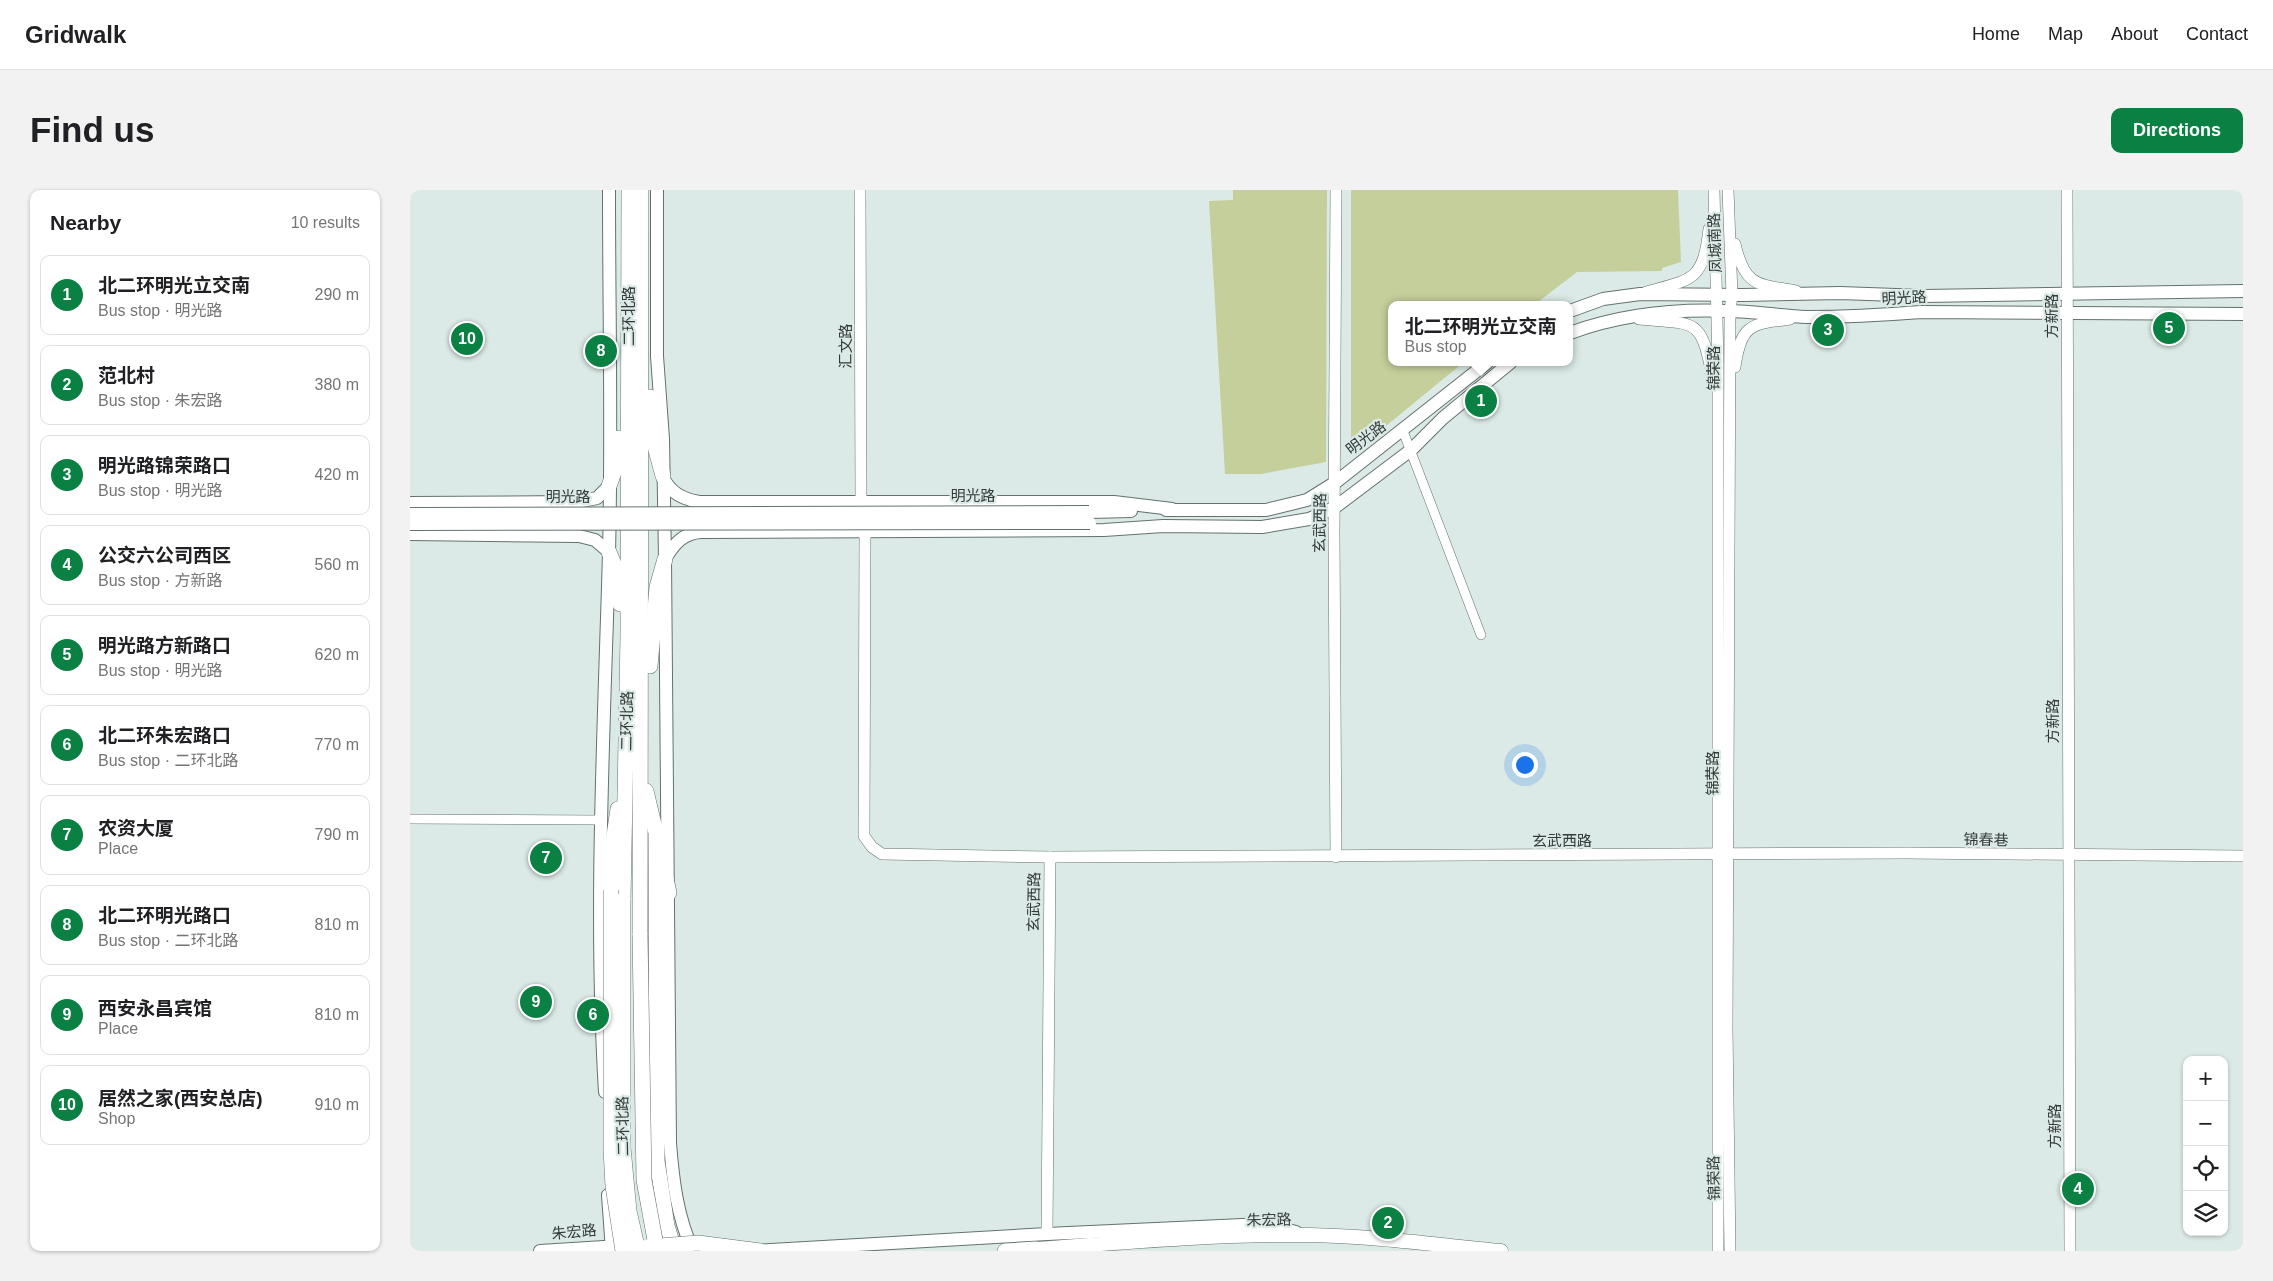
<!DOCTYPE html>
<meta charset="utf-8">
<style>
body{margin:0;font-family:Helvetica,"Noto Sans SC",sans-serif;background:#f2f2f2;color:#202124}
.controls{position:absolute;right:15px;bottom:15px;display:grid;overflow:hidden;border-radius:10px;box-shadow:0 1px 4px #0004}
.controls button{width:45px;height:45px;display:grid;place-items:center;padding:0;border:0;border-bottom:1px solid #e0e0e0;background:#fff;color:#202124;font:25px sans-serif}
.you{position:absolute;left:1114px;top:574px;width:18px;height:18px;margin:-12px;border:4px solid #fff;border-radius:50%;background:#1a73e8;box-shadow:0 0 0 8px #1a73e833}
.badge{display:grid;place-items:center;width:32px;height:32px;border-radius:50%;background:#0b8043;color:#fff;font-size:16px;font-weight:700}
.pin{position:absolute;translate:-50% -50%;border:2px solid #fff;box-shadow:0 1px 5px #0006}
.popup{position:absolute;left:978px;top:111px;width:185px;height:65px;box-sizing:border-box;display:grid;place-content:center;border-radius:10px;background:#fff;filter:drop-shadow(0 1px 4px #0005);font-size:16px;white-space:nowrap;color:#757577}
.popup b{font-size:19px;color:#202124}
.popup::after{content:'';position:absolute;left:50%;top:100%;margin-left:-10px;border:10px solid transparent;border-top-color:#fff}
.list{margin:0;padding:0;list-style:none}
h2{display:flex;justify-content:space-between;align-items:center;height:65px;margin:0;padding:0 20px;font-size:21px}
h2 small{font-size:16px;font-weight:400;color:#757577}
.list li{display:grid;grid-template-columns:32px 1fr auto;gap:15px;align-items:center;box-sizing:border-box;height:80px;margin:0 10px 10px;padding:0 10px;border:1px solid #e0e0e0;border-radius:10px}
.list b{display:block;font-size:19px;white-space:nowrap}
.list p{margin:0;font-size:16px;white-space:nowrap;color:#757577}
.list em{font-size:16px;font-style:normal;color:#757577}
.icon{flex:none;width:28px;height:28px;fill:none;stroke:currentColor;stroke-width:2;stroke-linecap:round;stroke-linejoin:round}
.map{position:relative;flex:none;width:1833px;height:1061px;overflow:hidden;border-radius:10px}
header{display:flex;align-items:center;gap:30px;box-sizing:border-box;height:70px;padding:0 25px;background:#fff;border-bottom:1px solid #e0e0e0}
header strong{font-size:24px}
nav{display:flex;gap:28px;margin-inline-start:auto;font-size:18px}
.intro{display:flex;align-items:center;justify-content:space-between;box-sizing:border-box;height:120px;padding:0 30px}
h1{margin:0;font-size:35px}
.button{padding:12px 22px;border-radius:10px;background:#0b8043;color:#fff;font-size:18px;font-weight:700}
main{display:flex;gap:30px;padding:0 30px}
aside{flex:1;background:#fff;border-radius:10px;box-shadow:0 1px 4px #0004}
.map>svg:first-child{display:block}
.green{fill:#c5cf9b}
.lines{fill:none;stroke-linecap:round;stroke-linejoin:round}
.minor-casing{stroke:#64726f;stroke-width:10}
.tertiary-casing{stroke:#64726f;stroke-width:12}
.secondary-casing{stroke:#64726f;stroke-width:14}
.primary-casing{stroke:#64726f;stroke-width:15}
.trunk-casing{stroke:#64726f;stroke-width:16}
.minor{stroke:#fff;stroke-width:9}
.tertiary{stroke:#fff;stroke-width:11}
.secondary{stroke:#fff;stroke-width:12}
.primary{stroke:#fff;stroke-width:14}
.trunk{stroke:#fff;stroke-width:15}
.secondary-bridge-casing{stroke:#64726f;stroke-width:14;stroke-linecap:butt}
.trunk-bridge-casing{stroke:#64726f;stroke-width:16;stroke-linecap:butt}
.secondary-bridge{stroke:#fff;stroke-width:12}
.trunk-bridge{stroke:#fff;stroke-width:15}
.labels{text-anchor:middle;stroke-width:4.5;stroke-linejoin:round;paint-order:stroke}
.street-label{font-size:15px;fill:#343a39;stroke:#dbeae6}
</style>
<header>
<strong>Gridwalk</strong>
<nav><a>Home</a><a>Map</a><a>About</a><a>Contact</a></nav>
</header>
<div class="intro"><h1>Find us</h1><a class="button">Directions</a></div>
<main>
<aside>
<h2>Nearby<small>10 results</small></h2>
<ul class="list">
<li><span class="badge">1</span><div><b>北二环明光立交南</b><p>Bus stop · 明光路</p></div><em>290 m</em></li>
<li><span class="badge">2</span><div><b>范北村</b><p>Bus stop · 朱宏路</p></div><em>380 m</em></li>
<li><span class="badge">3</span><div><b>明光路锦荣路口</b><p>Bus stop · 明光路</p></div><em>420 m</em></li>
<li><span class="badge">4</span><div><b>公交六公司西区</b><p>Bus stop · 方新路</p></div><em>560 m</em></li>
<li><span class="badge">5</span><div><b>明光路方新路口</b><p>Bus stop · 明光路</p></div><em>620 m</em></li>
<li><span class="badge">6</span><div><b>北二环朱宏路口</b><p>Bus stop · 二环北路</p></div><em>770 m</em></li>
<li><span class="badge">7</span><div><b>农资大厦</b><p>Place</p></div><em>790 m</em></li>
<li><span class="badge">8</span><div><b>北二环明光路口</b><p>Bus stop · 二环北路</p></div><em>810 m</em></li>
<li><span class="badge">9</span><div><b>西安永昌宾馆</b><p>Place</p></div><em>810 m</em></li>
<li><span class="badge">10</span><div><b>居然之家(西安总店)</b><p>Shop</p></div><em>910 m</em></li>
</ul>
</aside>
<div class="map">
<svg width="1833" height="1061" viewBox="0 0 1833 1061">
<rect width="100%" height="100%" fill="#dbeae6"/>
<g class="green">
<polygon points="823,0 917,0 916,272 851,284 815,284 799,11 823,10"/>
<polygon points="941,0 1268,0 1271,72 1252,78 1252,81 1167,82 1124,115 982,115 982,172 1054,172 949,258 941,258"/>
</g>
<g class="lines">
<defs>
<g id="minor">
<polyline points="993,241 1071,445"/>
<polyline points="0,629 192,630"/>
</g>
<g id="tertiary">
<polyline points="450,0 451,312"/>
<polyline points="926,0 924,344 926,667"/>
<polyline points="1304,0 1308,174 1308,1061"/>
<polyline points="1318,0 1322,105 1320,121 1317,838 1320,1061"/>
<polyline points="1657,0 1660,1061"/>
<path d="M 1325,54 C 1335,97 1347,94 1386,101"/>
<path d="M 1236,102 C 1283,89 1293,91 1299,39"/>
<path d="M 1229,129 C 1289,134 1291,128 1303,190"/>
<path d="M 1325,177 C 1331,134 1341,134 1380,129"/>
<polyline points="455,341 454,646 462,657 472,664 640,667"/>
<polyline points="637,1044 640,667 1496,663 1833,666"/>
</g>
<g id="secondary">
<path d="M 247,0 L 247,166 L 253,249 L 255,369 L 260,953 C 263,991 267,1026 283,1061"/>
<polyline points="1160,121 1193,109 1230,104 1333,105 1430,103 1514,106 1833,101"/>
<path d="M 1160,143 C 1209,125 1265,119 1317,121 C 1344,121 1370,126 1397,127 C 1435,127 1473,125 1511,122 L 1833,124"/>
<path d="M 253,287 C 260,303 273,309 289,312 L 704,312 L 762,319"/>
<polyline points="0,313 167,312 187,308 199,296"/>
<polyline points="756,320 856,320 897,310 926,292 1078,172"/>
<polyline points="679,322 721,321"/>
<polyline points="0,344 169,346 185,350 199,362"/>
<path d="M 255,369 C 264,354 273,343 291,342 L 694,340 L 753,336 L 852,337 L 899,329 L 924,318 L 1001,260 L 1033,228 L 1101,172"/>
<path d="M 195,902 C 184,723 194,542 199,363 C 202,242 199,121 199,0"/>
<polyline points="198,1005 202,1061"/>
<polyline points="130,1061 210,1056"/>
<polyline points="343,1061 637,1044 854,1034 886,1042"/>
</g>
<path id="primary" d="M 626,1059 C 717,1052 808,1044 899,1045 C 963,1046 1027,1055 1091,1061"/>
<g id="trunk">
<polyline points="240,207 243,249 253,286"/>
<polyline points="199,296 204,282 209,248"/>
<polyline points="199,362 206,379 210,414"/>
<polyline points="240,476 247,397 255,369"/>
<polyline points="236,601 246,643 247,971 257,1036 265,1061"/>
<polyline points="252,670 259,703"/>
<polyline points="201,700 202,659 208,619"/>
<polyline points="213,710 218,446 219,0"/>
<polyline points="230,745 231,0"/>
<polyline points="595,1061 626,1059"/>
</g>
</defs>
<use href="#minor" class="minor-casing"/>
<use href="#tertiary" class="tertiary-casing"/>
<use href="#secondary" class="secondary-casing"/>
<use href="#primary" class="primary-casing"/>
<use href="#trunk" class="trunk-casing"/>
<use href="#minor" class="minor"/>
<use href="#tertiary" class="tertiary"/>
<use href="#secondary" class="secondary"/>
<use href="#primary" class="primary"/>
<use href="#trunk" class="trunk"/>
<defs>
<g id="secondary-bridge">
<polyline points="0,324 679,322"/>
<polyline points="0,334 680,333"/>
</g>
<g id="trunk-bridge">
<polyline points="201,700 201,959 203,996 213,1061"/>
<polyline points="213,710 213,958 219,1021 228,1061"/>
<polyline points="230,745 234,990 247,1061"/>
<polyline points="237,1057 288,1053 350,1061"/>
</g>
</defs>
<use href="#secondary-bridge" class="secondary-bridge-casing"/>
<use href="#trunk-bridge" class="trunk-bridge-casing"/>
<use href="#secondary-bridge" class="secondary-bridge"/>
<use href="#trunk-bridge" class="trunk-bridge"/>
</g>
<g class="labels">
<g class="street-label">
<text transform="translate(1305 53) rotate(-92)" y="5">凤城南路</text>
<text transform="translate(1494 108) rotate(-3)" y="5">明光路</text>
<text transform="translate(219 126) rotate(-90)" y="5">二环北路</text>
<text transform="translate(1642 126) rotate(-90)" y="5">方新路</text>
<text transform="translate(436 156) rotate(-90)" y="5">汇文路</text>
<text transform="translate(1304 178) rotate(-90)" y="5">锦荣路</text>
<text transform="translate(956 248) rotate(-37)" y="5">明光路</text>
<text x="563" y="311">明光路</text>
<text x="158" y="312">明光路</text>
<text transform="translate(910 333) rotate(-89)" y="5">玄武西路</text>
<text transform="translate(217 531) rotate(-89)" y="5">二环北路</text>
<text transform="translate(1643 531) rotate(-90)" y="5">方新路</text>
<text transform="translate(1303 583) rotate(-90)" y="5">锦荣路</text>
<text transform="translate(1576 650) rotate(1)" y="5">锦春巷</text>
<text x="1152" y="656">玄武西路</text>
<text transform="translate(624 712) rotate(-89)" y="5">玄武西路</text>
<text transform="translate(213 936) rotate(-91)" y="5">二环北路</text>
<text transform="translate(1645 936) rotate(-90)" y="5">方新路</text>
<text transform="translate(1304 988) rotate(-91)" y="5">锦荣路</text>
<text transform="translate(859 1030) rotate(-1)" y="5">朱宏路</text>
<text transform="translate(164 1042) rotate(-5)" y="5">朱宏路</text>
</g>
</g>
</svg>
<div class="controls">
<button>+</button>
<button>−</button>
<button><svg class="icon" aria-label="locate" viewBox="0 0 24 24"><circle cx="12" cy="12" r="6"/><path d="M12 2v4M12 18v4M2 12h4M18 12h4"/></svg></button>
<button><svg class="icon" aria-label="layers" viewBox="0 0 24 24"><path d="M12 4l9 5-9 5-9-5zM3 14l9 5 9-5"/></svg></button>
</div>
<div class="you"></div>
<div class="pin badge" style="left:1071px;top:211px">1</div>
<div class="popup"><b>北二环明光立交南</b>Bus stop</div>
<div class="pin badge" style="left:978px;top:1033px">2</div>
<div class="pin badge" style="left:1418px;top:140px">3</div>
<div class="pin badge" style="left:1668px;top:999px">4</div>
<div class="pin badge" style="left:1759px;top:138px">5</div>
<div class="pin badge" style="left:183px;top:825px">6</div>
<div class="pin badge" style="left:136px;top:668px">7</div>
<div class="pin badge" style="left:191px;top:161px">8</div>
<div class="pin badge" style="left:126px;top:812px">9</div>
<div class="pin badge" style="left:57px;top:149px">10</div>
</div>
</main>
